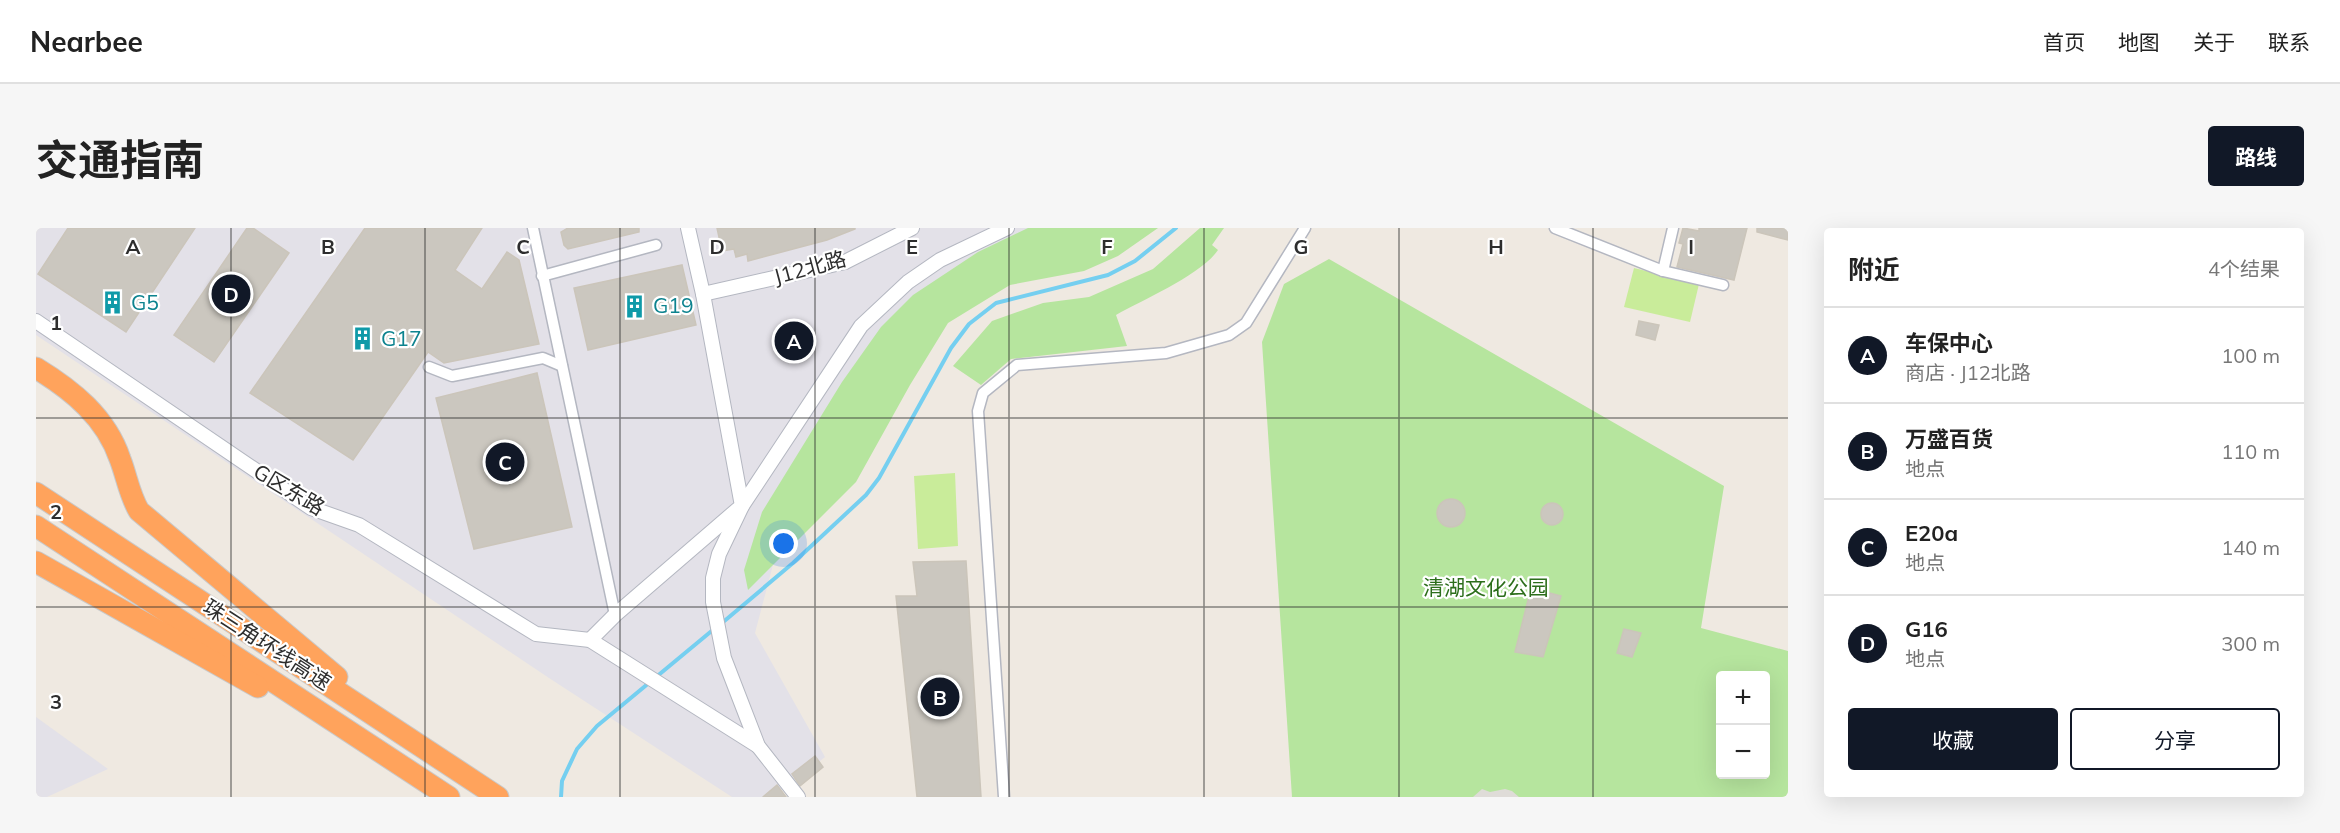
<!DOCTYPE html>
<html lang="zh">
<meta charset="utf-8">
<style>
body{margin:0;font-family:Mulish,"Noto Sans SC",sans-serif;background:#f6f6f6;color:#222}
.controls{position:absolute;right:18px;bottom:18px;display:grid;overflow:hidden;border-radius:6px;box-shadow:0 6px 24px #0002}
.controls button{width:54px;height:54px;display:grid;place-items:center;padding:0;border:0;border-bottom:2px solid #e0e0e0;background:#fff;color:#222;font:30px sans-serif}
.you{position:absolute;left:748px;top:316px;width:21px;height:21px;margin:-15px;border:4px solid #fff;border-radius:50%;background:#1a73e8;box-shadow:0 0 0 9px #1a73e833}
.badge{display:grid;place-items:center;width:39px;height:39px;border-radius:50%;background:#111827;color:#fff;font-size:20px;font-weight:700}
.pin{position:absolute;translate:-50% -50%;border:3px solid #fff;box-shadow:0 2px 6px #0006}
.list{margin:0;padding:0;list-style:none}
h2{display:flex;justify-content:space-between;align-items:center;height:78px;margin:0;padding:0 24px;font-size:26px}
h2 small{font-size:20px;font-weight:400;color:#767676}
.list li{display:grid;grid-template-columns:39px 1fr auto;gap:18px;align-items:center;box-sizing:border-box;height:96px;padding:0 24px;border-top:2px solid #e0e0e0}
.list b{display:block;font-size:22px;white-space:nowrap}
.list p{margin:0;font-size:20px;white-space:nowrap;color:#767676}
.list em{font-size:20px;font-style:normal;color:#767676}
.actions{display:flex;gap:12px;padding:18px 24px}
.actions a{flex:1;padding:14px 0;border:2px solid #111827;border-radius:6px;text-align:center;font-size:21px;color:#111827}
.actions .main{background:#111827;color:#fff}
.map{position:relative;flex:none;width:1752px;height:569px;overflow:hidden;border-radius:6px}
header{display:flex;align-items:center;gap:36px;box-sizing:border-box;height:84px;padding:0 30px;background:#fff;border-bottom:2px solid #e0e0e0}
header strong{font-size:28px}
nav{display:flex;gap:33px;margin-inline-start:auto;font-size:21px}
.intro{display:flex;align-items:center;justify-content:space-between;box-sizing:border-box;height:144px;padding:0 36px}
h1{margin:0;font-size:42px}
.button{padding:15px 27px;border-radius:6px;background:#111827;color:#fff;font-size:21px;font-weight:700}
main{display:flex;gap:36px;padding:0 36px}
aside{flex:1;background:#fff;border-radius:6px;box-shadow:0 6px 24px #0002}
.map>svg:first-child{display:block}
.industrial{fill:#e3e1e8}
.green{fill:#b6e59e;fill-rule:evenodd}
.pitch{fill:#c9ec9a}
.plaza{fill:#dfdcd8}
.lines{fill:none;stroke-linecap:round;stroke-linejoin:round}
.stream{stroke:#75cff0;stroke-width:4}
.building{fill:#cbc7bf;stroke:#cbc5ba;stroke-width:1.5}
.minor-casing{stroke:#b4b7c1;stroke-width:13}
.tertiary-casing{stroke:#b4b7c1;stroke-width:16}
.motorway-casing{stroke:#c9c9c9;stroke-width:23}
.minor{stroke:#fff;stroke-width:10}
.tertiary{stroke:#fff;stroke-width:14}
.motorway{stroke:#ffa35c;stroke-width:21}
.grid{fill:none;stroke:#2e2e2e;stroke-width:1.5;stroke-opacity:0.55}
.labels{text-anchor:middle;stroke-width:4.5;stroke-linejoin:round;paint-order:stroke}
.street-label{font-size:21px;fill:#2e2e2e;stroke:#fff}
.culture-label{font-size:21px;fill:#0d838f;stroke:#fff;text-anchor:start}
.park-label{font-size:21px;fill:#2c6e1b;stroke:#fff}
.grid-label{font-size:20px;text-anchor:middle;font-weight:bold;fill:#2e2e2e;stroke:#fff;stroke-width:4.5;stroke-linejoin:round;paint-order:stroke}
</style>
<header>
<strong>Nearbee</strong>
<nav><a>首页</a><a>地图</a><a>关于</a><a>联系</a></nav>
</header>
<div class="intro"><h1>交通指南</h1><a class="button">路线</a></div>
<main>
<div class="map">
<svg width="1752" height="569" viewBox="0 0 1752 569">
<rect width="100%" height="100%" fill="#efe9e1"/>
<g class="industrial">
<polygon points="0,0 1063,0 892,74 753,276 719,405 789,529 738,569 696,569 513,450 0,107"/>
<polygon points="0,489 72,541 11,569 0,569"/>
</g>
<g class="green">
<polygon points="992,0 1122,0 1082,28 1048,43 974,57 912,95 874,157 820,254 712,362 708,342 726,284 806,154 845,99 877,67 942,24"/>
<path d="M 1164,0 L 1188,0 L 1176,17 L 1182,22 C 1165,47 1108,71 1080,87 L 1091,118 L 975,131 L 945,157 L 917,138 L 956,93 L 1007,75 L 1053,69 L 1117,41 Z"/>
<path d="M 1293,31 L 1688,258 L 1665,400 L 1752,423 L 1752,569 L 1256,569 L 1226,114 L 1248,56 ZM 1684,448 L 1730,448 L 1730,546 L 1684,546 Z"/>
</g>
<g class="pitch">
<polygon points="1598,40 1663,56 1654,94 1588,79"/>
<polygon points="919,245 922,318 882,321 878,248"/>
</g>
<polygon class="plaza" points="1446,561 1454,564 1469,561 1476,563 1483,569 1437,569"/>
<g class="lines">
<g class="stream">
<polyline points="686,395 757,335 830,267 843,250 915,120 933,96 960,75 1072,47 1099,33 1140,0"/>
<polyline points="525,569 526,553 541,521 561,498 678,401"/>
</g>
</g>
<g class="building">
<polygon points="32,0 159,0 90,104 2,46"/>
<polygon points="211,0 217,0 253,25 178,134 138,107"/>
<polygon points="329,0 446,0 419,42 446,61 471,24 483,32 503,116 408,135 392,124 317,232 214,165"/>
<polygon points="532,0 603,0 603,4 532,21 528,17 525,4"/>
<polygon points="681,0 819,0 819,1 791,12 712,33 711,26 700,29 698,21 686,23"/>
<polygon points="1647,0 1663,3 1663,0 1711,0 1698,52 1641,39 1647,16 1643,15"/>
<polygon points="1721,0 1752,0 1752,12 1721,4"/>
<polygon points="646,37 660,97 552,122 538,60"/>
<polygon points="1603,93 1623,97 1619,112 1600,107"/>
<polygon points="501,145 536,299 438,321 400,170"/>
<circle cx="1415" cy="285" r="14"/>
<circle cx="1516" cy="286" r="11"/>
<polygon points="930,333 945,569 881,569 860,368 881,368 877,334"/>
<polygon points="1495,360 1525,368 1507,429 1479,424"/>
<polygon points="1588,401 1605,405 1596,429 1581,425"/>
<polygon points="779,528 787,539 764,558 756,546"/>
<polygon points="741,557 750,569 727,569"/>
</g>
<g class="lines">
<defs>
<g id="minor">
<polyline points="497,0 579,387"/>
<polyline points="1519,0 1627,43 1687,57"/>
<polyline points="1627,43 1637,0"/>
<polyline points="506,48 620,17"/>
<polyline points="393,139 416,148 507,130 526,138"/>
<polyline points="968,569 942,183 947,165 981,137 1130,125 1193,107 1210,95 1269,0"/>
</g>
<g id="tertiary">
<polyline points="652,0 667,66 706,278"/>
<polyline points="667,66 809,34 876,0"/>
<polyline points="0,93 275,280 323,297 500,406 554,412 722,518"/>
<polyline points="554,412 579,387 702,281"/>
<polyline points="762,569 722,518 688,430 677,374 677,350 683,326 706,278 825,98 872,54 904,32 971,0"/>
</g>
<g id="motorway">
<path d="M 0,140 C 36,162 70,189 84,231 C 91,249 93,266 103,283 L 301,449"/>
<polyline points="0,265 462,569"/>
<polyline points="0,298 413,569"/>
<polyline points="0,334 222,459"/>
</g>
</defs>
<use href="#minor" class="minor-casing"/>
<use href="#tertiary" class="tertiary-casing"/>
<use href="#motorway" class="motorway-casing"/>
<use href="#minor" class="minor"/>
<use href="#tertiary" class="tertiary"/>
<use href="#motorway" class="motorway"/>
</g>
<path class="grid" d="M 195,0 L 195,569M 389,0 L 389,569M 584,0 L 584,569M 779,0 L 779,569M 973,0 L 973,569M 1168,0 L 1168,569M 1363,0 L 1363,569M 1557,0 L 1557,569M 0,190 L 1752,190M 0,379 L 1752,379"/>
<defs>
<symbol id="building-bare" viewBox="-9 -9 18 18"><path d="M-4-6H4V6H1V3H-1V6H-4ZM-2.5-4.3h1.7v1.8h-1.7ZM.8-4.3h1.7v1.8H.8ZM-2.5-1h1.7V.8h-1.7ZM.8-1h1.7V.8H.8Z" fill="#0f9aa8" stroke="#fff" stroke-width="2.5" paint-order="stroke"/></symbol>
</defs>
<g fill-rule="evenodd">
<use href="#building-bare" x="60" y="58" width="33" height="33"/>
<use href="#building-bare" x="582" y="62" width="33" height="33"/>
<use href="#building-bare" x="310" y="94" width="33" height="33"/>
</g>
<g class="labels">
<g class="street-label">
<text transform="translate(774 40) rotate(-15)" y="7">J12北路</text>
<text transform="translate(253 262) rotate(31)" y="7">G区东路</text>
<text transform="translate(231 417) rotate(33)" y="7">珠三角环线高速</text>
</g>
<g class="culture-label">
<text x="95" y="82">G5</text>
<text x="617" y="85">G19</text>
<text x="345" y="118">G17</text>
</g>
<g class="park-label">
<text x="1450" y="367">清湖文化公园</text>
</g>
</g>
<g class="grid-label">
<text x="97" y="26">A</text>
<text x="292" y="26">B</text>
<text x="487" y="26">C</text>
<text x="681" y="26">D</text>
<text x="876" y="26">E</text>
<text x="1071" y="26">F</text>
<text x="1265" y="26">G</text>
<text x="1460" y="26">H</text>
<text x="1655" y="26">I</text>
<text x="20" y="102">1</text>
<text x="20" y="291">2</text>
<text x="20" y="481">3</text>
</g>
</svg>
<div class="controls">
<button>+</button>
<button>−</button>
</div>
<div class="you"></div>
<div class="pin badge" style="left:758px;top:113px">A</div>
<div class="pin badge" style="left:904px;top:469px">B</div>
<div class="pin badge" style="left:469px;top:234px">C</div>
<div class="pin badge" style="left:195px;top:66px">D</div>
</div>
<aside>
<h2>附近<small>4个结果</small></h2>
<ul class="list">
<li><span class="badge">A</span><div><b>车保中心</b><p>商店 · J12北路</p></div><em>100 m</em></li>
<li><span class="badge">B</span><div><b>万盛百货</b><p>地点</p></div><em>110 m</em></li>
<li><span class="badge">C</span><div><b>E20a</b><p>地点</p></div><em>140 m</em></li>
<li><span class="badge">D</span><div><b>G16</b><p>地点</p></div><em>300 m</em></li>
</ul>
<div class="actions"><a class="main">收藏</a><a>分享</a></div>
</aside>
</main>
